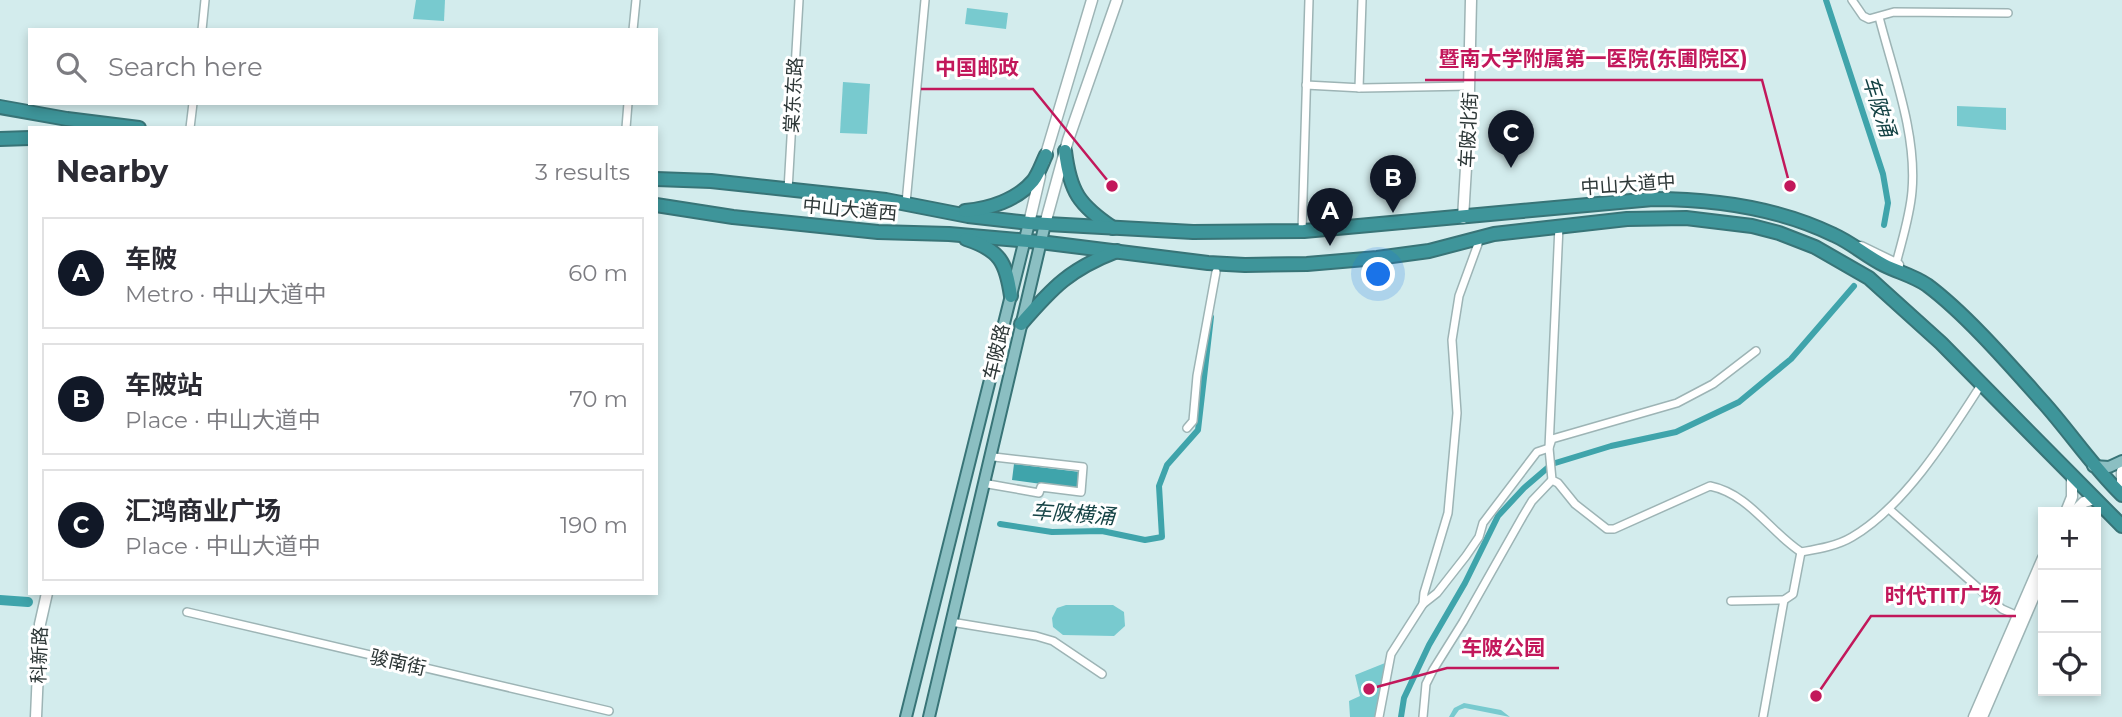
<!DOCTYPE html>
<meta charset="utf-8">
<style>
body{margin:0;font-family:Montserrat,"Noto Sans SC",sans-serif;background:#f2f2f3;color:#2b2b33}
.controls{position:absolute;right:21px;bottom:21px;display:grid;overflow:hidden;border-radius:0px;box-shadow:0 4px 10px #0003}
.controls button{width:63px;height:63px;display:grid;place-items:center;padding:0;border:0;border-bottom:2px solid #e1e1e2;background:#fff;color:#2b2b33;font:35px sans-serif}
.you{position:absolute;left:1379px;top:275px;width:24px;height:24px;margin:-18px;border:5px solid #fff;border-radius:50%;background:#1a73e8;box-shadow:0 0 0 10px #1a73e833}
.badge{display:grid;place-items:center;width:46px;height:46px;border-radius:50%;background:#111827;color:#fff;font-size:23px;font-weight:700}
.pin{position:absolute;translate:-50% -58px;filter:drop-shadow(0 2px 4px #0008)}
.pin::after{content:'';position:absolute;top:37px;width:24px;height:21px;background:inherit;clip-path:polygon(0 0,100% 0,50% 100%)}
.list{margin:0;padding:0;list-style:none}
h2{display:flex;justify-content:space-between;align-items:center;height:91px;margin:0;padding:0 28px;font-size:30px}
h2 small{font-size:23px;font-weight:400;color:#7c7c81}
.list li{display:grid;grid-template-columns:46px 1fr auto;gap:21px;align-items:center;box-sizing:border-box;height:112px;margin:0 14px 14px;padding:0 14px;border:2px solid #e1e1e2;border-radius:0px}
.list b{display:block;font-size:26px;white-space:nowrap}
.list p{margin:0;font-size:23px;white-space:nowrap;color:#7c7c81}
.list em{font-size:23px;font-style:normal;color:#7c7c81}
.icon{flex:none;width:38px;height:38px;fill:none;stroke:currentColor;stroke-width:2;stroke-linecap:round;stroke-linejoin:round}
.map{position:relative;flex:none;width:2122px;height:717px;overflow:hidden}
.search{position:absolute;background:#fff;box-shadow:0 4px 10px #0003;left:28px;top:28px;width:630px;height:77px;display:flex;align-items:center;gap:18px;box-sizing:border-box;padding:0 24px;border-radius:0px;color:#7c7c81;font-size:26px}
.panel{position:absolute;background:#fff;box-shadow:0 4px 10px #0003;left:28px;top:126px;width:630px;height:469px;border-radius:0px}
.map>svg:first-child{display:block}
.green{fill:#78cacf}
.water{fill:#3fa4ab}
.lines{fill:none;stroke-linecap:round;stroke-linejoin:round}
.canal{stroke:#3fa4ab;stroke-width:6}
.river{stroke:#3fa4ab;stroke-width:10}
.street-casing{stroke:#9db4b5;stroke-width:10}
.secondary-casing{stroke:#9db4b5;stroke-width:13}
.primary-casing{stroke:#387477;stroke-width:14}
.highway-casing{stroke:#387477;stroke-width:16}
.street{stroke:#fff;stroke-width:7}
.secondary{stroke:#fff;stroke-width:10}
.primary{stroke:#8bbfc2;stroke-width:10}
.highway{stroke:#3e959a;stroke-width:12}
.labels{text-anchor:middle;stroke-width:6;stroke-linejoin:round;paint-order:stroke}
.street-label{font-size:19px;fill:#2d3737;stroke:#fff}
.water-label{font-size:21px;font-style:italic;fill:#154345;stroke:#fff}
.leader{fill:none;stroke:#c2185b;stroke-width:2.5}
.callout-dot{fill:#c2185b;stroke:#fff;stroke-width:2.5}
.callout-label{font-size:21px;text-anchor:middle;font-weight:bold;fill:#c2185b;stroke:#fff;stroke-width:6;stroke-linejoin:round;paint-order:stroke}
</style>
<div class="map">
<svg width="2122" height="717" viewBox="0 0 2122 717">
<rect width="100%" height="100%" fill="#d3eced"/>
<g class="green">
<polygon points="416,0 445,0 444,21 413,19"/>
<polygon points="967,8 1008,13 1006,29 965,24"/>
<polygon points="843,82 870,84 867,134 840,133"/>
<polygon points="1957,106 2006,108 2006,130 1957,126"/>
<polygon points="1066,605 1113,605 1124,612 1125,626 1114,636 1063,635 1053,627 1052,618 1057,608"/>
<polygon points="1385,663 1375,717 1350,717 1349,701 1360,696 1355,675"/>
<polygon points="1464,703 1501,710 1510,717 1465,708 1459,710 1454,717 1449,717 1454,708"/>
</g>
<polygon class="water" points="1014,464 1080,472 1078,489 1012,480"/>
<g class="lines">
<g class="canal">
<polyline points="1826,0 1883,174 1888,203 1884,225"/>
<polyline points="1000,524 1052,532 1102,531 1145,540 1162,537 1159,486 1167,465 1198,430 1211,317"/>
<polyline points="1401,717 1404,698 1429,645 1465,583 1498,516 1524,488 1552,464 1611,446 1676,432 1739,402 1791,359 1854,286"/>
</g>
<polyline class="river" points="0,600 28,602"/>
<defs>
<g id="street">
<polyline points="1852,0 1863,16 1869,19 1894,12 2008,13"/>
<path d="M 1879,17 C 1893,72 1917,134 1912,191 C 1910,216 1902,240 1896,264"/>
<polyline points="202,30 205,0"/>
<polyline points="633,30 636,0"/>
<polyline points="1306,85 1362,88 1470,86"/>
<polyline points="1359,88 1362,0"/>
<polyline points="190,128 193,103"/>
<polyline points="626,128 628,103"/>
<polyline points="788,190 799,0"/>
<polyline points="906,203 925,0"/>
<path d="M 1559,226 L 1549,448 L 1552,480 L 1558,483 L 1575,504 L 1607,529 L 1614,529 L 1710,486 C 1749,494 1769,531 1801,552 C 1818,549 1837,546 1852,537 C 1904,507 1949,435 1981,385"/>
<polyline points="1302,231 1309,0"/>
<polyline points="1187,428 1193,421 1197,376 1216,272"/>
<polyline points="988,484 1039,493 1041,487 1081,492 1083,467 994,457"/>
<polyline points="1889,509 2002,609 2018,616"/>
<polyline points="1731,601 1784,600 1793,594 1801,552"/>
<polyline points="1423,604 1424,593 1448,513 1457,413 1452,340 1459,296 1478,244 1478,238"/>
<polyline points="187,612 609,711"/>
<polyline points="951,622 1036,636 1053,641 1102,674"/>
<polyline points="1379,717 1391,654 1423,604 1437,593 1466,556 1479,537 1483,523 1537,452 1549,448 1552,439 1677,403 1713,384 1756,351"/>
<polyline points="1423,717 1426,684 1433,670 1463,622 1523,516 1532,501 1552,480"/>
<polyline points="1763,717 1784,600"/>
</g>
<g id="secondary">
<polyline points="1044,161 1092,0"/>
<polyline points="1463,218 1468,134 1471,0"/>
<polyline points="1029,223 1040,176"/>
<polyline points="1045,224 1068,140 1117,0"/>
<polyline points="1861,247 1898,265"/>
<polyline points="2122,471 2122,489"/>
<polyline points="2066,512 2072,497 2072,476"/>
<polyline points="2074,512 2084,502 2095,499"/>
<polyline points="36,717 40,624 47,593"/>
<polyline points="1974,717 2043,558"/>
<polyline points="1982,717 2043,575"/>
</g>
<g id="primary">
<polyline points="2093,466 2109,467 2122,461"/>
<polyline points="906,717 1029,223"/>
<polyline points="929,717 1045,224"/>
</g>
<g id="highway">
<polyline points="0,107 67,119 139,128"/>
<polyline points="0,139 30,138"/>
<path d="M 1065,151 C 1070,192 1079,205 1113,228"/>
<path d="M 656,179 L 711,181 L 886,200 L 968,216 L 1029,223 L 1193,232 L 1304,231 L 1653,199 C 1715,199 1778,208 1834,235 C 1852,243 1866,256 1884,265 C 1898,272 1914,276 1927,285 C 1966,314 2010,365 2043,402 C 2070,432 2092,466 2122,495"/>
<polyline points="656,205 733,217 878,232 949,234 1040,242 1208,263 1245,265 1307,264 1377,258 1429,251 1494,234 1627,219 1686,218 1752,226 1779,233 1815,247 1869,278 1941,343 2122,526"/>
<path d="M 965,211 C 989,209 1017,200 1033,181 C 1039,173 1042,163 1046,155"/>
<path d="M 966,239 C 1000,250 1006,262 1011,296"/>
<path d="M 1021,324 C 1053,287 1070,269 1117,251"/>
</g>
</defs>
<use href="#street" class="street-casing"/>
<use href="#secondary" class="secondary-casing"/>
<use href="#primary" class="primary-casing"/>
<use href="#highway" class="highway-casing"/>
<use href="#street" class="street"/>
<use href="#secondary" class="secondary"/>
<use href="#primary" class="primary"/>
<use href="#highway" class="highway"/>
</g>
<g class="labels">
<g class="street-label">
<text transform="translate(793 95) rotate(-87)" y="7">棠东东路</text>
<text transform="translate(1468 130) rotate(-87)" y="7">车陂北街</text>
<text transform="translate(1628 184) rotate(-4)" y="7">中山大道中</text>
<text transform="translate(850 209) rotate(5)" y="7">中山大道西</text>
<text transform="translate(996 352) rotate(-77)" y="7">车陂路</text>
<text transform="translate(39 655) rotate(-88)" y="7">科新路</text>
<text transform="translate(398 662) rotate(13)" y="7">骏南街</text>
</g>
<g class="water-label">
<text transform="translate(1879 106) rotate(72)" y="7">车陂涌</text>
<text transform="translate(1073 514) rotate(4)" y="7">车陂横涌</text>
</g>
</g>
<path class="leader" d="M1790 186L1762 80H1425M1112 186L1033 89H921M1816 696L1871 616H2016M1369 689L1447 668H1559"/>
<g class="callout-dot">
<circle cx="1790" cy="186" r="7"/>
<circle cx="1112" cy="186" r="7"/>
<circle cx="1816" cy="696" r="7"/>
<circle cx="1369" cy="689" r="7"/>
</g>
<g class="callout-label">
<text x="1593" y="66">暨南大学附属第一医院(东圃院区)</text>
<text x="977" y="75">中国邮政</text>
<text x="1943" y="603">时代TIT广场</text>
<text x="1503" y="655">车陂公园</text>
</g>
</svg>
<div class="controls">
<button>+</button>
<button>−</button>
<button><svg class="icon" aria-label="locate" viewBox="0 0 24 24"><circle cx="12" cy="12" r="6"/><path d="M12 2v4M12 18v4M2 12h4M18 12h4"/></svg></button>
</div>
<div class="you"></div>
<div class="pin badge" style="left:1330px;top:246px">A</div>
<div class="pin badge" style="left:1393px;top:213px">B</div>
<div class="pin badge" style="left:1511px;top:168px">C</div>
<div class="search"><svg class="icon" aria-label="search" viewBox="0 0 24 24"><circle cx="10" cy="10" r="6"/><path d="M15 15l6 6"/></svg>Search here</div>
<section class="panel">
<h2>Nearby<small>3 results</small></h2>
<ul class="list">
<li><span class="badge">A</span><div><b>车陂</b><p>Metro · 中山大道中</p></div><em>60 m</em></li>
<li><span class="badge">B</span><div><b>车陂站</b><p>Place · 中山大道中</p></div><em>70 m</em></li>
<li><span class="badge">C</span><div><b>汇鸿商业广场</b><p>Place · 中山大道中</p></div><em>190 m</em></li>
</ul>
</section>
</div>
